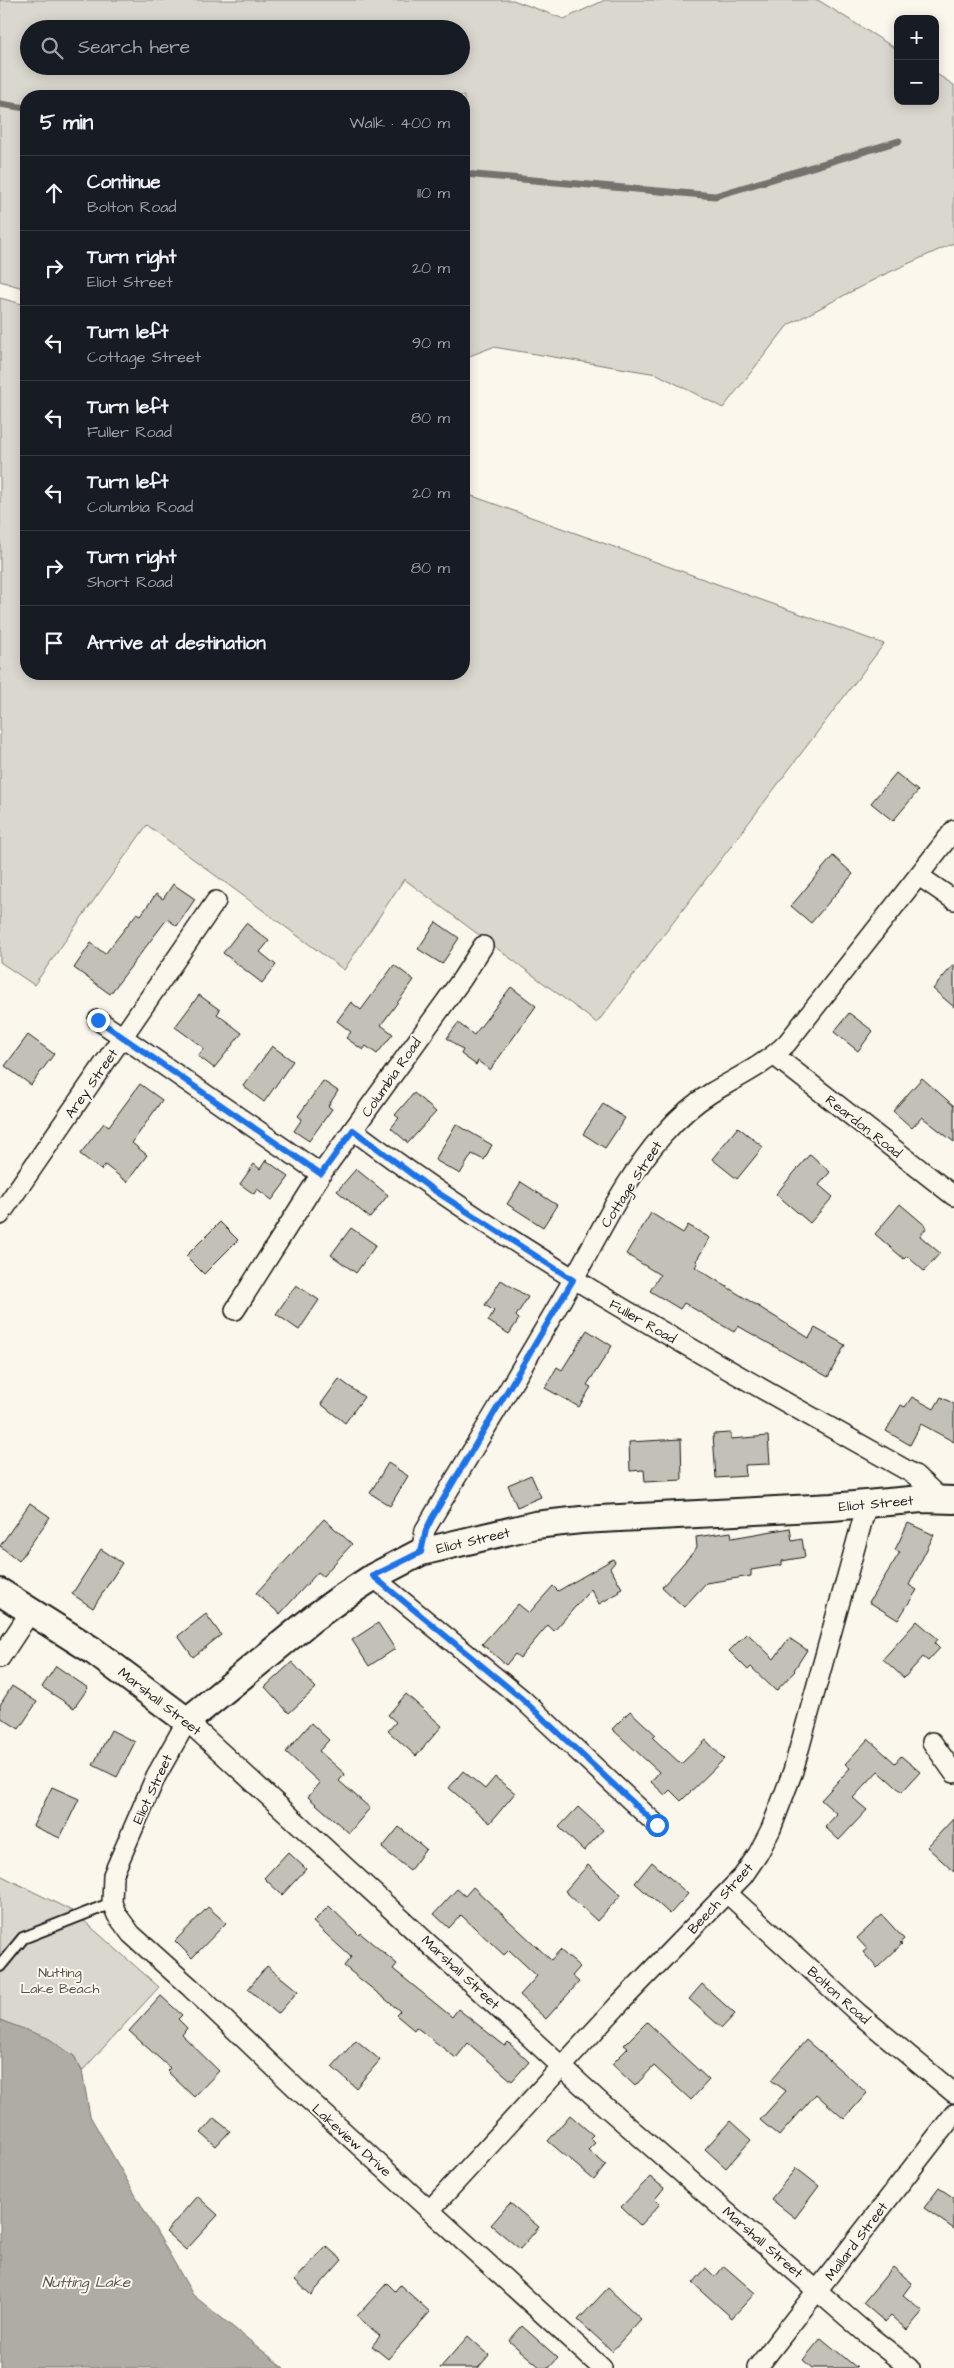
<!DOCTYPE html>
<meta charset="utf-8">
<style>
body{margin:0;font-family:"Architects Daughter",sans-serif;background:#242831;color:#f1f3f6}
.controls{position:absolute;right:15px;top:15px;display:grid;overflow:hidden;border-radius:10px;box-shadow:0 2px 12px #0003}
.controls button{width:45px;height:45px;display:grid;place-items:center;padding:0;border:0;border-bottom:1px solid #363941;background:#171b24;color:#f1f3f6;font:25px sans-serif}
.stop{position:absolute;width:15px;height:15px;margin:-11px;border:4px solid #1a73e8;border-radius:50%;background:#fff}
.stop.end{background:#1a73e8;border-color:#fff;box-shadow:0 1px 5px #0008}
.list{margin:0;padding:0;list-style:none}
h2{display:flex;justify-content:space-between;align-items:center;height:65px;margin:0;padding:0 20px;font-size:21px}
h2 small{font-size:16px;font-weight:400;color:#9ea1a6}
.list li{display:grid;grid-template-columns:32px 1fr auto;gap:15px;align-items:center;box-sizing:border-box;height:75px;padding:0 20px;border-top:1px solid #363941}
.list b{display:block;font-size:19px;white-space:nowrap}
.list p{margin:0;font-size:16px;white-space:nowrap;color:#9ea1a6}
.list em{font-size:16px;font-style:normal;color:#9ea1a6}
.icon{flex:none;width:28px;height:28px;fill:none;stroke:currentColor;stroke-width:2;stroke-linecap:round;stroke-linejoin:round}
.map{position:relative;flex:none;width:954px;height:2368px;overflow:hidden}
.search{position:absolute;background:#171b24;box-shadow:0 2px 12px #0003;left:20px;top:20px;width:450px;height:55px;display:flex;align-items:center;gap:12px;box-sizing:border-box;padding:0 18px;border-radius:28px;color:#9ea1a6;font-size:19px}
.panel{position:absolute;background:#171b24;box-shadow:0 2px 12px #0003;left:20px;top:90px;width:450px;height:590px;border-radius:20px}
.map>svg:first-child{display:block}
.green{fill:#dad7ce;stroke:#7b7a75;fill-rule:evenodd}
.water{fill:#afaca5;stroke:#74726e}
.lines{fill:none;stroke-linecap:round;stroke-linejoin:round}
.stream{stroke:#74726e;stroke-width:7}
.building{fill:#c3c0b8;stroke:#1c1c1c}
.lane-casing{stroke:#1c1c1c;stroke-width:14}
.street-casing{stroke:#1c1c1c;stroke-width:22}
.secondary-casing{stroke:#1c1c1c;stroke-width:30}
.lane{stroke:#fbf7ec;stroke-width:10}
.street{stroke:#fbf7ec;stroke-width:19}
.secondary{stroke:#fbf7ec;stroke-width:26}
.route{stroke:#1a73e8;stroke-width:6}
.labels{text-anchor:middle;stroke-width:4;stroke-linejoin:round;paint-order:stroke}
.street-label{font-size:14px;fill:#1c1c1c;stroke:#fbf7ec}
.park-label{font-size:14px;fill:#555451;stroke:#fbf7ec}
.water-label{font-size:15px;font-style:italic;fill:#575653;stroke:#fbf7ec}
</style>
<div class="map">
<svg width="954" height="2368" viewBox="0 0 954 2368">
<rect width="100%" height="100%" fill="#fbf7ec"/>
<filter id="ink" filterUnits="userSpaceOnUse"><feTurbulence type="fractalNoise" baseFrequency=".02" numOctaves="2"/><feDisplacementMap in="SourceGraphic" scale="10" xChannelSelector="R" yChannelSelector="G"/><feConvolveMatrix kernelMatrix="1 2 1 2 8 2 1 2 1" color-interpolation-filters="sRGB"/></filter>
<g filter="url(#ink)">
<g class="green">
<path d="M 0,0 L 513,0 L 564,19 L 605,0 L 818,0 L 898,50 L 898,101 L 935,101 L 935,73 L 954,85 L 954,243 L 881,276 L 788,325 L 723,408 L 657,374 L 493,347 L 464,358 L 464,96 L 26,96 L 26,289 L 0,281 ZM 29,29 L 461,29 L 461,66 L 29,66 Z"/>
<polygon points="0,298 26,305 26,674 464,674 464,493 884,644 597,1023 404,879 344,970 147,825 34,985 0,962"/>
<polygon points="0,1875 74,1912 159,1987 82,2071 74,2056 0,2020"/>
</g>
<polygon class="water" points="0,2020 48,2038 74,2056 82,2071 90,2116 193,2295 284,2368 0,2368"/>
<g class="lines">
<g class="stream">
<polyline points="0,104 26,108"/>
<polyline points="464,174 715,196 899,141"/>
</g>
</g>
<g class="building">
<polygon points="896,773 918,791 893,821 871,803"/>
<polygon points="833,856 853,874 811,923 791,906"/>
<polygon points="173,884 195,899 177,926 167,919 110,994 74,968 91,943 105,954 137,913 141,915 156,894 163,899"/>
<polygon points="436,922 459,938 442,964 418,949"/>
<polygon points="246,923 269,941 260,952 276,965 262,983 223,953"/>
<polygon points="954,964 954,1007 933,989"/>
<polygon points="394,965 414,980 381,1025 393,1034 377,1054 366,1046 363,1050 346,1038 351,1032 337,1021 351,1002 361,1010"/>
<polygon points="511,987 536,1006 490,1070 478,1061 476,1065 461,1054 463,1050 447,1038 458,1023 474,1035"/>
<polygon points="199,995 220,1010 217,1014 242,1033 214,1068 198,1056 204,1048 175,1027"/>
<polygon points="849,1013 873,1031 858,1051 834,1032"/>
<polygon points="28,1035 54,1054 31,1085 5,1066"/>
<polygon points="272,1046 293,1061 264,1102 243,1086"/>
<polygon points="922,1078 954,1106 954,1142 922,1117 912,1128 893,1111"/>
<polygon points="323,1081 338,1091 328,1106 332,1109 309,1141 294,1131 302,1119 298,1116"/>
<polygon points="140,1084 162,1100 132,1143 147,1155 127,1182 105,1165 101,1170 80,1154 104,1123 109,1126"/>
<polygon points="414,1093 436,1112 408,1143 391,1128 399,1118 395,1115"/>
<polygon points="603,1104 625,1118 605,1148 583,1134"/>
<polygon points="456,1124 492,1145 484,1160 472,1154 460,1174 435,1160"/>
<polygon points="738,1127 763,1147 737,1179 712,1159"/>
<polygon points="810,1154 830,1172 819,1185 833,1197 810,1223 776,1194"/>
<polygon points="266,1160 289,1177 272,1200 257,1189 254,1194 240,1184 254,1164 260,1169"/>
<polygon points="356,1169 388,1195 370,1218 337,1191"/>
<polygon points="521,1182 557,1205 543,1227 507,1204"/>
<polygon points="900,1204 927,1227 920,1236 940,1253 924,1271 907,1256 904,1259 875,1234"/>
<polygon points="651,1213 683,1233 688,1225 710,1238 696,1261 698,1263 695,1267 809,1338 815,1328 845,1345 828,1377 738,1326 734,1332 684,1303 680,1309 650,1291 660,1275 626,1254"/>
<polygon points="220,1222 238,1240 204,1274 186,1256"/>
<polygon points="351,1228 376,1245 356,1273 331,1255"/>
<polygon points="501,1280 528,1297 516,1316 519,1319 509,1334 488,1321 494,1311 485,1305"/>
<polygon points="296,1285 319,1300 299,1330 276,1314"/>
<polygon points="587,1330 612,1346 587,1385 591,1387 579,1407 545,1388 557,1367 562,1370"/>
<polygon points="339,1379 364,1397 345,1423 321,1404"/>
<polygon points="912,1397 934,1409 941,1397 954,1404 954,1442 921,1424 910,1445 886,1431 901,1405 905,1407"/>
<polygon points="731,1433 731,1439 768,1436 770,1464 745,1465 746,1476 716,1478 713,1434"/>
<polygon points="681,1439 682,1480 645,1482 644,1470 630,1471 629,1442"/>
<polygon points="388,1463 408,1476 390,1506 370,1493"/>
<polygon points="531,1475 541,1497 517,1507 508,1485"/>
<polygon points="30,1503 50,1517 19,1561 0,1546"/>
<polygon points="324,1519 352,1544 323,1576 318,1572 280,1614 256,1593"/>
<polygon points="908,1523 934,1535 909,1585 917,1590 898,1620 869,1602 900,1552 895,1550"/>
<polygon points="790,1528 792,1541 802,1539 805,1557 782,1561 782,1565 751,1570 751,1576 706,1583 684,1607 662,1587 697,1548 696,1537 731,1532 732,1538"/>
<polygon points="101,1549 122,1563 93,1608 72,1594"/>
<polygon points="613,1559 615,1562 610,1568 622,1588 618,1590 620,1592 599,1604 591,1589 554,1631 548,1625 520,1658 515,1654 506,1665 482,1644 518,1604 529,1613 553,1586 558,1591"/>
<polygon points="206,1614 221,1635 193,1657 178,1636"/>
<polygon points="917,1621 938,1639 935,1643 940,1648 928,1661 923,1657 904,1678 883,1659"/>
<polygon points="378,1623 395,1649 369,1666 352,1640"/>
<polygon points="747,1633 774,1659 789,1638 807,1650 794,1670 795,1671 776,1691 751,1667 748,1670 729,1651"/>
<polygon points="292,1662 316,1688 289,1713 265,1687"/>
<polygon points="56,1666 88,1688 74,1708 42,1687"/>
<polygon points="12,1686 37,1702 19,1729 0,1717 0,1705"/>
<polygon points="406,1694 442,1726 416,1756 388,1731 396,1722 388,1715"/>
<polygon points="630,1711 656,1735 653,1738 681,1764 706,1740 724,1759 681,1801 670,1790 665,1795 651,1782 659,1772 612,1729"/>
<polygon points="311,1723 329,1740 319,1751 345,1774 339,1781 370,1808 349,1833 308,1797 320,1783 286,1752"/>
<polygon points="111,1730 135,1742 117,1777 93,1765"/>
<polygon points="868,1739 895,1763 901,1756 920,1772 902,1792 878,1771 853,1798 867,1810 839,1840 825,1827 837,1814 821,1800 850,1768 845,1764"/>
<polygon points="463,1771 485,1789 495,1777 515,1793 490,1823 449,1788"/>
<polygon points="52,1787 79,1799 60,1838 33,1826"/>
<polygon points="578,1807 603,1830 584,1851 559,1827"/>
<polygon points="954,1818 954,1872 927,1847"/>
<polygon points="399,1827 426,1849 410,1870 382,1848"/>
<polygon points="288,1852 306,1869 282,1895 264,1878"/>
<polygon points="652,1862 688,1894 670,1914 635,1883"/>
<polygon points="588,1865 621,1895 597,1921 565,1891"/>
<polygon points="473,1887 551,1960 560,1950 580,1967 572,1976 579,1982 546,2019 520,1995 537,1976 509,1950 504,1955 461,1915 449,1928 434,1914 457,1889 465,1896"/>
<polygon points="329,1906 359,1935 360,1933 397,1964 393,1969 452,2017 458,2009 505,2046 508,2042 529,2062 512,2081 468,2043 456,2058 416,2027 414,2030 396,2015 400,2011 344,1966 351,1957 313,1922"/>
<polygon points="208,1907 226,1923 192,1958 175,1941"/>
<polygon points="882,1915 904,1939 900,1943 902,1944 877,1968 863,1952 867,1949 857,1938"/>
<polygon points="267,1966 298,1991 278,2014 248,1989"/>
<polygon points="702,1984 735,2014 722,2028 689,1999"/>
<polygon points="161,1996 182,2015 178,2019 187,2028 182,2035 219,2071 194,2097 167,2071 170,2068 129,2031"/>
<polygon points="647,2022 709,2080 691,2100 654,2066 635,2086 612,2064 628,2048 624,2045"/>
<polygon points="356,2040 380,2060 356,2088 332,2067"/>
<polygon points="806,2040 867,2093 844,2119 816,2094 779,2136 760,2120 786,2091 771,2080"/>
<polygon points="570,2115 593,2135 590,2138 595,2143 588,2150 606,2165 594,2180 548,2141"/>
<polygon points="214,2118 230,2131 216,2146 201,2133"/>
<polygon points="730,2121 751,2140 726,2168 705,2149"/>
<polygon points="796,2168 819,2186 795,2218 771,2199"/>
<polygon points="650,2177 664,2188 655,2199 660,2204 640,2225 621,2207"/>
<polygon points="939,2188 954,2198 954,2229 924,2208"/>
<polygon points="197,2196 218,2215 186,2250 166,2232"/>
<polygon points="510,2203 539,2227 520,2249 491,2225"/>
<polygon points="326,2246 342,2260 311,2295 295,2280"/>
<polygon points="724,2266 755,2293 732,2318 693,2283 706,2268 715,2277"/>
<polygon points="893,2267 912,2283 903,2295 923,2311 907,2330 891,2316 885,2322 863,2303"/>
<polygon points="387,2283 395,2291 400,2285 430,2312 388,2359 372,2346 380,2336 357,2316"/>
<polygon points="608,2288 641,2319 612,2351 578,2320"/>
<polygon points="522,2326 558,2358 549,2368 541,2368 509,2341"/>
<polygon points="468,2336 489,2355 478,2368 440,2368"/>
<polygon points="821,2338 857,2368 812,2368 803,2360"/>
</g>
<g class="lines">
<defs>
<polyline id="lane" points="0,1966 23,1938 112,1903"/>
<g id="street">
<polyline points="919,876 954,900"/>
<polyline points="98,1020 321,1174"/>
<polyline points="775,1056 954,1196"/>
<path d="M 353,1130 C 530,1263 724,1367 915,1475 L 941,1499"/>
<polyline points="0,1215 216,901"/>
<polyline points="235,1310 321,1174 462,979 483,946"/>
<path d="M 421,1552 L 425,1530 L 432,1518 C 479,1439 527,1360 573,1280 C 601,1231 625,1178 663,1135 C 677,1119 693,1104 711,1093 C 738,1077 765,1065 787,1043 L 954,830"/>
<polyline points="373,1577 521,1698 657,1825"/>
<polyline points="0,1658 31,1611"/>
<polyline points="932,1742 954,1773"/>
<polyline points="728,1894 858,2013 954,2093"/>
<polyline points="430,2210 621,2002 743,1876 758,1854 771,1829 793,1771 867,1504"/>
<polyline points="602,2368 296,2088 191,1988 131,1934 117,1915 112,1903 113,1875 156,1776 187,1721 599,2101 868,2335 910,2368"/>
<polyline points="757,2368 954,2114"/>
</g>
<polyline id="secondary" points="0,1592 92,1650 187,1721 312,1619 341,1598 373,1577 421,1552 535,1525 581,1520 832,1507 922,1499 954,1500"/>
</defs>
<use href="#lane" class="lane-casing"/>
<use href="#street" class="street-casing"/>
<use href="#secondary" class="secondary-casing"/>
<use href="#lane" class="lane"/>
<use href="#street" class="street"/>
<use href="#secondary" class="secondary"/>
</g>
</g>
<g class="lines" filter="url(#ink)">
<polyline class="route" points="98,1020 321,1174 353,1130 429,1187 573,1280 432,1518 426,1530 421,1552 373,1576 521,1698 657,1825"/>
</g>
<g class="labels">
<g class="street-label">
<text transform="translate(391 1077) rotate(-55)" y="5">Columbia Road</text>
<text transform="translate(91 1083) rotate(-55)" y="5">Arey Street</text>
<text transform="translate(864 1126) rotate(38)" y="5">Reardon Road</text>
<text transform="translate(631 1184) rotate(-57)" y="5">Cottage Street</text>
<text transform="translate(643 1321) rotate(30)" y="5">Fuller Road</text>
<text transform="translate(876 1503) rotate(-5)" y="5">Eliot Street</text>
<text transform="translate(473 1540) rotate(-13)" y="5">Eliot Street</text>
<text transform="translate(160 1701) rotate(38)" y="5">Marshall Street</text>
<text transform="translate(152 1789) rotate(-65)" y="5">Eliot Street</text>
<text transform="translate(720 1898) rotate(-48)" y="5">Beech Street</text>
<text transform="translate(461 1972) rotate(43)" y="5">Marshall Street</text>
<text transform="translate(839 1995) rotate(42)" y="5">Bolton Road</text>
<text transform="translate(352 2140) rotate(42)" y="5">Lakeview Drive</text>
<text transform="translate(856 2241) rotate(-53)" y="5">Mallard Street</text>
<text transform="translate(763 2242) rotate(41)" y="5">Marshall Street</text>
</g>
<g class="park-label">
<text x="60" y="1977">Nutting<tspan x="60" dy="16">Lake Beach</tspan></text>
</g>
<g class="water-label">
<text x="86" y="2287">Nutting Lake</text>
</g>
</g>
</svg>
<div class="controls">
<button>+</button>
<button>−</button>
</div>
<div class="stop" style="left:657px;top:1825px"></div>
<div class="stop end" style="left:98px;top:1020px"></div>
<div class="search"><svg class="icon" aria-label="search" viewBox="0 0 24 24"><circle cx="10" cy="10" r="6"/><path d="M15 15l6 6"/></svg>Search here</div>
<section class="panel">
<h2>5 min<small>Walk · 400 m</small></h2>
<ul class="list">
<li><svg class="icon" aria-label="ahead" viewBox="0 0 24 24"><path d="M12 20V5M6 11l6-6 6 6"/></svg><div><b>Continue</b><p>Bolton Road</p></div><em>110 m</em></li>
<li><svg class="icon" aria-label="right" viewBox="0 0 24 24"><path d="M7 20v-9h11M14 6l5 5-5 5"/></svg><div><b>Turn right</b><p>Eliot Street</p></div><em>20 m</em></li>
<li><svg class="icon" aria-label="left" viewBox="0 0 24 24"><path d="M17 20v-9H6M10 6l-5 5 5 5"/></svg><div><b>Turn left</b><p>Cottage Street</p></div><em>90 m</em></li>
<li><svg class="icon" aria-label="left" viewBox="0 0 24 24"><path d="M17 20v-9H6M10 6l-5 5 5 5"/></svg><div><b>Turn left</b><p>Fuller Road</p></div><em>80 m</em></li>
<li><svg class="icon" aria-label="left" viewBox="0 0 24 24"><path d="M17 20v-9H6M10 6l-5 5 5 5"/></svg><div><b>Turn left</b><p>Columbia Road</p></div><em>20 m</em></li>
<li><svg class="icon" aria-label="right" viewBox="0 0 24 24"><path d="M7 20v-9h11M14 6l5 5-5 5"/></svg><div><b>Turn right</b><p>Short Road</p></div><em>80 m</em></li>
<li><svg class="icon" aria-label="arrive" viewBox="0 0 24 24"><path d="M6 21V4h12l-3 4 3 4H6"/></svg><div><b>Arrive at destination</b></div></li>
</ul>
</section>
</div>
